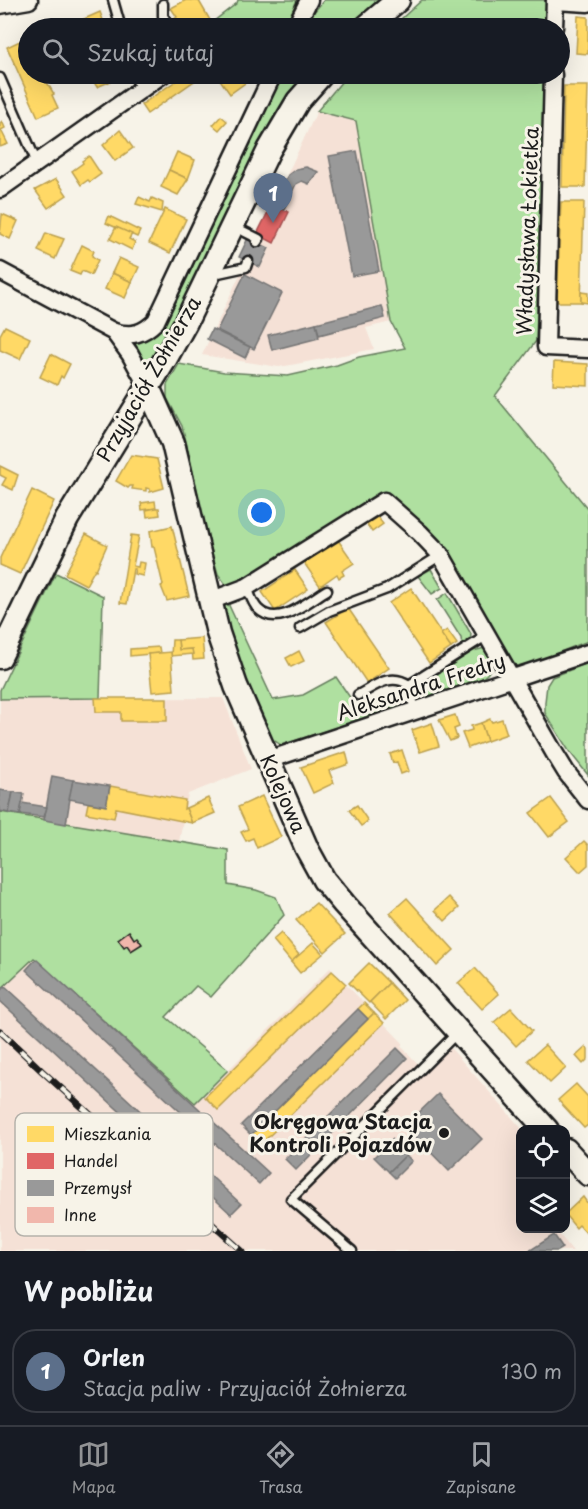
<!DOCTYPE html>
<html lang="pl">
<meta charset="utf-8">
<style>
body{margin:0;font-family:"Playpen Sans",sans-serif;background:#242831;color:#f1f3f6}
.controls{position:absolute;right:18px;bottom:18px;display:grid;overflow:hidden;border-radius:12px;box-shadow:0 6px 24px #0002}
.controls button{width:54px;height:54px;display:grid;place-items:center;padding:0;border:0;border-bottom:2px solid #363941;background:#171b24;color:#f1f3f6;font:30px sans-serif}
.you{position:absolute;left:262px;top:513px;width:21px;height:21px;margin:-15px;border:4px solid #fff;border-radius:50%;background:#1a73e8;box-shadow:0 0 0 9px #1a73e833}
.badge{display:grid;place-items:center;width:39px;height:39px;border-radius:50%;background:#919294;color:#fff;font-size:20px;font-weight:700}
.pin{position:absolute;translate:-50% -50px;filter:drop-shadow(0 2px 3px #0008)}
.pin::after{content:'';position:absolute;top:32px;width:21px;height:18px;background:inherit;clip-path:polygon(0 0,100% 0,50% 100%)}
.list{margin:0;padding:0;list-style:none}
h2{display:flex;justify-content:space-between;align-items:center;height:78px;margin:0;padding:0 24px;font-size:26px}
h2 small{font-size:20px;font-weight:400;color:#9ea1a6}
.list li{display:grid;grid-template-columns:39px 1fr auto;gap:18px;align-items:center;box-sizing:border-box;height:84px;margin:0 12px 12px;padding:0 12px;border:2px solid #363941;border-radius:24px}
.list b{display:block;font-size:22px;white-space:nowrap}
.list p{margin:0;font-size:20px;white-space:nowrap;color:#9ea1a6}
.list em{font-size:20px;font-style:normal;color:#9ea1a6}
.icon{flex:none;width:33px;height:33px;fill:none;stroke:currentColor;stroke-width:2;stroke-linecap:round;stroke-linejoin:round}
.map{position:relative;flex:none;width:588px;height:1251px;overflow:hidden}
.search{position:absolute;background:#171b24;box-shadow:0 6px 24px #0002;left:18px;right:18px;top:18px;height:66px;display:flex;align-items:center;gap:15px;box-sizing:border-box;padding:0 21px;border-radius:33px;color:#9ea1a6;font-size:22px}
.sheet{height:174px;background:#171b24}
nav{display:flex;justify-content:space-around;align-items:center;box-sizing:border-box;height:84px;border-top:2px solid #363941;background:#171b24;font-size:16px;color:#9ea1a6}
nav a{display:grid;justify-items:center;gap:3px}
nav .on{color:#919294}
.map>svg:first-child{display:block}
.built{fill:#f5e1d6}
.green{fill:#afe0a0;stroke:#667e5e;stroke-width:1.5}
.homes{fill:#ffd966;stroke:#bba050;stroke-width:1.5}
.shops{fill:#e06666;stroke:#a55050;stroke-width:1.5}
.industry{fill:#999;stroke:#747474;stroke-width:1.5}
.building{fill:#f1b7ac;stroke:#1c1c1c;stroke-width:1.5}
.lines{fill:none;stroke-linecap:round;stroke-linejoin:round}
.lane-casing{stroke:#1c1c1c;stroke-width:13}
.street-casing{stroke:#1c1c1c;stroke-width:21}
.secondary-casing{stroke:#1c1c1c;stroke-width:27}
.lane{stroke:#f7f3e8;stroke-width:8}
.street{stroke:#f7f3e8;stroke-width:16}
.secondary{stroke:#f7f3e8;stroke-width:22}
.rail-casing{stroke:#1c1c1c;stroke-width:7}
.rail{stroke:#f7f3e8;stroke-width:4.5;stroke-dasharray:14;stroke-linecap:butt}
.poi-dot{fill:#1c1c1c;stroke:#f7f3e8;stroke-width:2}
.labels{text-anchor:middle;stroke-width:6;stroke-linejoin:round;paint-order:stroke}
.street-label{font-size:20px;fill:#1c1c1c;stroke:#f7f3e8}
.poi-label{font-size:20px;font-weight:bold;fill:#1c1c1c;stroke:#f7f3e8;text-anchor:end}
.key{fill:#f7f3e8;stroke:#b5b2ab;stroke-width:1.5}
.key-label{font-size:16px;fill:#1c1c1c}
</style>
<div class="map">
<svg width="588" height="1251" viewBox="0 0 588 1251">
<rect width="100%" height="100%" fill="#f7f3e8"/>
<filter id="ink" filterUnits="userSpaceOnUse"><feTurbulence type="fractalNoise" baseFrequency=".0167" numOctaves="2"/><feDisplacementMap in="SourceGraphic" scale="12" xChannelSelector="R" yChannelSelector="G"/><feConvolveMatrix kernelMatrix="1 2 1 2 8 2 1 2 1" color-interpolation-filters="sRGB"/></filter>
<g filter="url(#ink)">
<g class="built">
<polygon points="317,111 356,121 391,322 366,328 374,349 291,365 279,367 202,355"/>
<polygon points="223,698 251,769 188,794 179,842 0,812 0,699"/>
<polygon points="34,958 195,1103 330,968 403,1043 401,1046 422,1068 447,1044 522,1129 520,1130 520,1228 555,1229 573,1251 0,1251 0,990"/>
</g>
<g class="green">
<polygon points="238,0 297,0 285,28 205,28 237,3"/>
<polygon points="324,0 383,0 350,28 305,28 313,13"/>
<polygon points="422,0 549,0 547,28 391,28"/>
<polygon points="282,74 308,74 159,354 149,365 146,365 139,355 134,340 182,289"/>
<polygon points="348,74 545,74 536,341 495,396 588,509 588,641 527,665 516,666 509,661 389,498 243,583 227,586 218,574 204,524 189,453 182,426 167,398 167,385 179,364 224,372 288,376 337,365 359,357 405,348 391,322 356,121 317,111"/>
<polygon points="431,569 442,588 432,594 418,576"/>
<polygon points="56,573 103,596 100,698 0,699 0,690"/>
<path d="M 447,593 L 471,634 C 471,640 469,645 462,646 L 461,638 L 437,600 Z"/>
<path d="M 226,599 L 273,700 L 303,695 L 336,677 L 360,712 L 402,690 L 405,695 L 401,703 L 394,709 L 281,745 L 272,739 C 261,714 220,630 222,607 C 223,605 225,601 226,599 Z"/>
<path d="M 485,648 C 505,676 473,683 453,690 C 444,693 434,698 425,698 C 420,698 420,697 417,694 L 417,689 L 419,685 L 473,651 Z"/>
<polygon points="588,663 588,775 569,751 545,713 545,702 547,685 552,677"/>
<polygon points="0,812 228,850 228,885 256,890 276,897 284,915 211,997 196,986 166,1017 228,1070 195,1103 34,958 0,990"/>
</g>
<g class="homes">
<polygon points="186,0 199,1 210,20 198,28 180,28 174,19 177,17 171,8"/>
<polygon points="100,12 103,20 100,21 103,28 77,28 75,23"/>
<polygon points="578,16 588,17 588,54 576,53"/>
<polygon points="26,38 28,43 28,74 42,74 54,94 52,95 58,108 38,117 7,47"/>
<polygon points="89,74 114,74 116,79 97,87"/>
<polygon points="186,74 193,74 197,79 147,114 141,105"/>
<polygon points="216,74 249,74 252,78 230,94"/>
<polygon points="564,86 588,86 585,187 562,187"/>
<polygon points="221,116 227,121 219,130 213,125"/>
<polygon points="2,121 5,128 1,130 8,144 0,147 0,123"/>
<polygon points="120,130 133,148 115,161 103,145"/>
<polygon points="177,152 195,160 188,179 169,170"/>
<polygon points="89,156 101,174 90,182 88,180 81,185 72,171 83,163 82,161"/>
<polygon points="169,170 188,179 178,195 161,187"/>
<polygon points="56,179 67,195 48,208 35,190"/>
<polygon points="139,197 150,202 152,198 163,203 162,212 136,204"/>
<polygon points="561,202 584,202 581,302 557,302"/>
<polygon points="165,209 186,219 170,253 149,243"/>
<polygon points="2,214 18,221 10,239 0,234"/>
<polygon points="109,216 140,231 137,237 106,223"/>
<polygon points="116,227 132,234 129,239 135,242 132,250 110,239"/>
<polygon points="46,233 64,239 55,259 38,251"/>
<polygon points="82,245 94,251 92,256 98,260 91,275 82,271 80,275 70,271"/>
<polygon points="119,258 139,267 132,282 112,273"/>
<polygon points="112,273 132,282 125,298 105,289"/>
<polygon points="581,292 588,293 588,303 581,302"/>
<polygon points="5,326 30,338 20,359 0,350 0,335"/>
<polygon points="51,354 70,364 63,378 61,376 57,385 40,377"/>
<polygon points="554,362 588,364 588,386 553,384"/>
<polygon points="131,455 157,459 164,488 150,492 150,489 146,488 146,491 132,489 133,486 130,486 128,488 116,481"/>
<polygon points="0,466 18,475 13,490 2,485 6,478 0,475"/>
<polygon points="32,490 54,501 20,574 0,565 0,558"/>
<polygon points="155,501 156,508 142,510 141,503"/>
<polygon points="156,508 159,508 160,515 147,517 146,510"/>
<polygon points="376,515 383,524 372,532 365,522"/>
<polygon points="172,526 189,596 167,601 161,586 163,585 154,547 152,547 150,531"/>
<polygon points="86,534 107,545 96,570 95,569 86,585 65,574"/>
<polygon points="131,535 139,536 133,566 138,567 139,562 145,563 143,576 134,574 135,569 133,569 127,604 120,603"/>
<polygon points="338,540 354,563 342,571 344,575 339,578 337,574 320,586 304,563"/>
<polygon points="295,570 308,589 275,611 262,592"/>
<polygon points="411,588 451,648 429,663 389,603"/>
<polygon points="348,608 389,668 367,683 326,622"/>
<polygon points="447,630 457,644 451,648 441,634"/>
<polygon points="202,638 204,659 193,660 192,649 179,650 178,640"/>
<polygon points="172,640 178,640 179,650 192,649 193,654 171,656"/>
<polygon points="159,647 160,653 130,656 130,649"/>
<polygon points="299,651 304,661 291,667 286,658"/>
<polygon points="171,652 174,690 152,692 148,654"/>
<polygon points="95,698 167,698 167,721 121,721 121,712 96,712"/>
<polygon points="455,715 459,727 454,729 457,738 450,741 439,720"/>
<polygon points="490,719 492,722 502,719 507,734 487,741 481,723"/>
<polygon points="432,723 439,746 420,752 412,730"/>
<polygon points="481,723 487,741 468,748 462,733 472,730 471,726"/>
<polygon points="402,750 409,771 401,774 397,762 393,763 390,754"/>
<polygon points="346,752 349,764 329,771 334,783 313,793 301,767"/>
<polygon points="110,786 185,800 184,809 186,808 192,823 116,808 114,818 86,813 88,803 106,806"/>
<polygon points="262,796 281,837 257,848 253,838 246,841 241,832 248,829 238,807"/>
<polygon points="208,798 215,813 192,823 186,808"/>
<polygon points="551,798 569,822 549,837 530,813"/>
<polygon points="357,805 368,821 361,826 349,810"/>
<polygon points="584,841 588,845 588,865 580,872 566,857"/>
<polygon points="449,897 459,908 445,921 435,910"/>
<polygon points="407,898 454,950 437,966 390,913"/>
<polygon points="316,903 345,934 325,952 296,920"/>
<polygon points="281,933 299,955 291,962 273,940"/>
<polygon points="313,943 323,954 300,973 291,962"/>
<polygon points="369,963 389,983 369,1003 349,983"/>
<polygon points="475,968 499,994 482,1009 458,983"/>
<polygon points="332,971 346,984 218,1110 205,1097"/>
<polygon points="389,983 405,1000 386,1019 370,1002"/>
<polygon points="364,1003 374,1013 368,1019 358,1009"/>
<polygon points="511,1008 532,1031 516,1046 494,1022"/>
<polygon points="374,1013 384,1023 261,1144 251,1135"/>
<polygon points="545,1045 566,1068 550,1083 528,1060"/>
<polygon points="586,1047 588,1049 588,1059 583,1064 576,1056"/>
<polygon points="576,1084 588,1097 588,1125 584,1128 558,1100"/>
<polygon points="583,1197 588,1204 588,1235 579,1225 576,1228 566,1216 566,1213"/>
</g>
<polygon class="shops" points="272,204 289,212 274,243 257,234"/>
<g class="industry">
<polygon points="357,151 379,271 352,276 329,156"/>
<polygon points="306,167 319,172 309,184 302,181 296,184 284,209 272,204 288,175 296,169"/>
<polygon points="248,238 269,248 260,267 239,257"/>
<polygon points="245,274 282,293 254,349 217,330"/>
<polygon points="382,306 385,318 319,335 316,323"/>
<polygon points="316,323 319,338 272,350 268,335"/>
<polygon points="212,329 250,347 245,358 207,339"/>
<polygon points="52,776 73,780 66,824 44,820"/>
<polygon points="73,780 110,786 106,806 69,799"/>
<polygon points="0,790 13,792 9,813 0,811"/>
<polygon points="13,792 24,794 20,815 9,813"/>
<polygon points="22,803 47,807 44,817 20,814"/>
<polygon points="36,959 269,1173 259,1184 26,970"/>
<polygon points="5,986 241,1204 231,1214 0,1001 0,991"/>
<polygon points="358,1009 368,1019 251,1135 241,1125"/>
<polygon points="397,1048 407,1058 296,1170 285,1159"/>
<polygon points="438,1094 482,1139 449,1171 405,1126"/>
<polygon points="392,1139 407,1154 389,1172 374,1157"/>
<polygon points="406,1155 412,1161 395,1178 389,1172"/>
<polygon points="554,1235 563,1248 558,1251 529,1251"/>
</g>
<g class="building">
<polygon points="325,18 332,24 328,28 321,28 318,26"/>
<polygon points="129,931 134,939 137,937 142,944 131,951 127,945 124,947 118,939"/>
</g>
<g class="lines">
<defs>
<g id="lane">
<polyline points="113,0 121,28"/>
<polyline points="163,4 163,16 171,28"/>
<polyline points="135,74 140,90"/>
<polyline points="0,78 37,163"/>
<polyline points="235,227 259,239 257,242"/>
<polyline points="214,274 246,267 248,261"/>
<path d="M 247,587 C 250,594 252,603 258,609 C 278,629 308,601 327,590"/>
<polyline points="300,628 329,611 387,589 441,555"/>
<path d="M 358,695 C 375,686 391,672 409,685"/>
<polyline points="415,711 409,685 486,636"/>
<polyline points="352,1251 291,1199 458,1032"/>
</g>
<g id="street">
<polyline points="555,1 588,3"/>
<polyline points="0,5 29,0"/>
<polyline points="295,28 309,0"/>
<polyline points="554,28 555,0"/>
<polyline points="553,74 546,347 588,349"/>
<polyline points="0,189 163,74"/>
<polyline points="0,271 114,332 130,354 148,387"/>
<path d="M 114,332 C 132,337 143,334 156,321 L 273,74"/>
<polyline points="210,601 247,587 384,501 420,533 441,555 555,754 566,772 588,800"/>
<polyline points="268,760 588,653"/>
</g>
<g id="secondary">
<polyline points="365,28 398,0"/>
<polyline points="148,387 173,443 218,633 236,686 307,849 324,880 344,904 547,1130"/>
<polyline points="0,657 67,519 166,358 186,322 269,150 298,101 322,74"/>
<polyline points="566,1150 588,1174"/>
</g>
</defs>
<use href="#lane" class="lane-casing"/>
<use href="#street" class="street-casing"/>
<use href="#secondary" class="secondary-casing"/>
<use href="#lane" class="lane"/>
<use href="#street" class="street"/>
<use href="#secondary" class="secondary"/>
<defs>
<polyline id="rail" points="0,1031 42,1071 242,1251"/>
</defs>
<use href="#rail" class="rail-casing"/>
<use href="#rail" class="rail"/>
</g>
</g>
<circle class="poi-dot" cx="444" cy="1133" r="6"/>
<g class="labels">
<g class="street-label">
<text transform="translate(528 231) rotate(-88)" y="7">Władysława Łokietka</text>
<text transform="translate(149 379) rotate(-60)" y="7">Przyjaciół Żołnierza</text>
<text transform="translate(421 687) rotate(-18)" y="7">Aleksandra Fredry</text>
<text transform="translate(283 794) rotate(66)" y="7">Kolejowa</text>
</g>
<g class="poi-label">
<text x="432" y="1129">Okręgowa Stacja<tspan x="432" dy="23">Kontroli Pojazdów</tspan></text>
</g>
</g>
<rect x="15" y="1113" width="198" height="123" rx="9" class="key"/>
<rect x="27" y="1126" width="27" height="16" fill="#ffd966"/>
<rect x="27" y="1153" width="27" height="16" fill="#e06666"/>
<rect x="27" y="1180" width="27" height="16" fill="#999"/>
<rect x="27" y="1207" width="27" height="16" fill="#f1b7ac"/>
<g class="key-label">
<text x="64" y="1140">Mieszkania</text>
<text x="64" y="1167">Handel</text>
<text x="64" y="1194">Przemysł</text>
<text x="64" y="1221">Inne</text>
</g>
</svg>
<div class="controls">
<button><svg class="icon" aria-label="locate" viewBox="0 0 24 24"><circle cx="12" cy="12" r="6"/><path d="M12 2v4M12 18v4M2 12h4M18 12h4"/></svg></button>
<button><svg class="icon" aria-label="layers" viewBox="0 0 24 24"><path d="M12 4l9 5-9 5-9-5zM3 14l9 5 9-5"/></svg></button>
</div>
<div class="you"></div>
<div class="pin badge" style="left:273px;top:223px;background:#5c6f8a">1</div>
<div class="search"><svg class="icon" aria-label="search" viewBox="0 0 24 24"><circle cx="10" cy="10" r="6"/><path d="M15 15l6 6"/></svg>Szukaj tutaj</div>
</div>
<section class="sheet">
<h2>W pobliżu<small></small></h2>
<ul class="list">
<li><span class="badge" style="background:#5c6f8a">1</span><div><b>Orlen</b><p>Stacja paliw · Przyjaciół Żołnierza</p></div><em>130 m</em></li>
</ul>
</section>
<nav>
<a class="on"><svg class="icon" aria-label="map" viewBox="0 0 24 24"><path d="M3 6l6-2 6 2 6-2v14l-6 2-6-2-6 2zM9 4v14M15 6v14"/></svg>Mapa</a>
<a><svg class="icon" aria-label="directions" viewBox="0 0 24 24"><path d="M12 3l9 9-9 9-9-9zM9 14v-3h6M13 9l2 2-2 2"/></svg>Trasa</a>
<a><svg class="icon" aria-label="saved" viewBox="0 0 24 24"><path d="M7 4h10v16l-5-4-5 4z"/></svg>Zapisane</a>
</nav>
